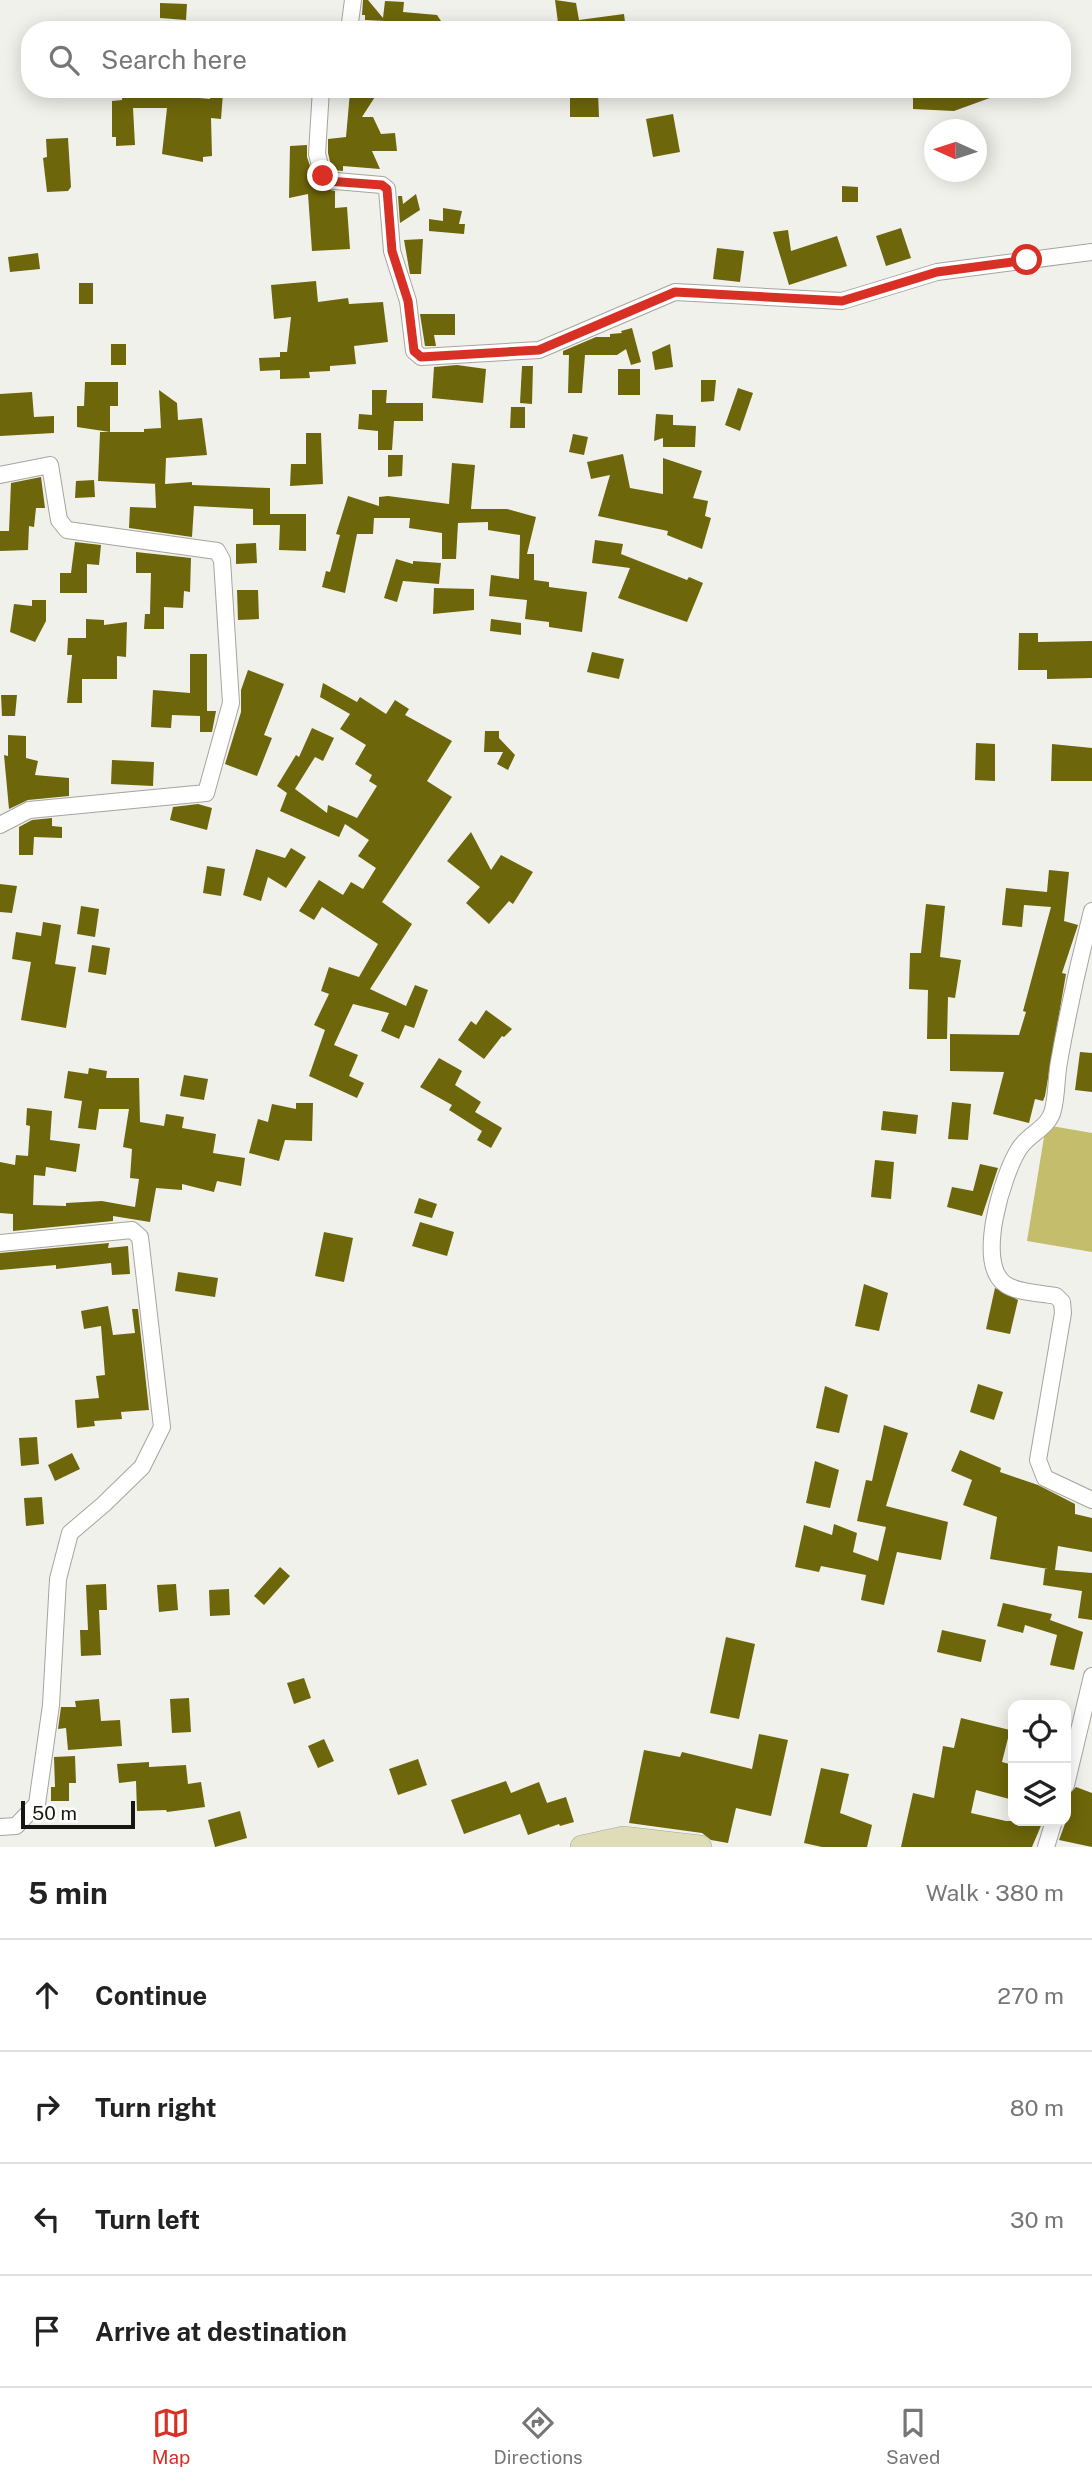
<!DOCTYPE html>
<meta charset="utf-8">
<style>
body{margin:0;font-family:"Public Sans",sans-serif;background:#f6f6f6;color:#222}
.controls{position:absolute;right:21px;bottom:21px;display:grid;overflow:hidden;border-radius:14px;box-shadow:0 4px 18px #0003}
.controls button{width:63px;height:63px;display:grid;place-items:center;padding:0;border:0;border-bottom:2px solid #e0e0e0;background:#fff;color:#222;font:35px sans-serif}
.compass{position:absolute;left:924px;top:119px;width:63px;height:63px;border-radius:50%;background:#fff;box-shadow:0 4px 18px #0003;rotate:273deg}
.scale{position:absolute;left:21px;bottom:18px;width:114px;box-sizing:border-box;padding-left:7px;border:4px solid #161614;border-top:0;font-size:19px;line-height:24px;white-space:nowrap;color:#161614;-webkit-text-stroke:5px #fffffe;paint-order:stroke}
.stop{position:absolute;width:21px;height:21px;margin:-16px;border:5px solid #d93025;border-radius:50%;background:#fff}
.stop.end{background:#d93025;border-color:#fff;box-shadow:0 2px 7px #0008}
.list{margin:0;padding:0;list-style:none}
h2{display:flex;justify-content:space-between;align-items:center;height:91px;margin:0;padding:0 28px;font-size:30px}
h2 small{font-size:23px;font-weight:400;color:#767676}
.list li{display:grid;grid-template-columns:46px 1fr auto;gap:21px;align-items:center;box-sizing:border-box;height:112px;padding:0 28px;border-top:2px solid #e0e0e0}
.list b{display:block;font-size:26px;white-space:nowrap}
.list em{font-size:23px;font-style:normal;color:#767676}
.icon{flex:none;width:38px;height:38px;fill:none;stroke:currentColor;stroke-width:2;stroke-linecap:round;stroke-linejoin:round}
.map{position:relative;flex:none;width:1092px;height:1847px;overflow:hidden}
.search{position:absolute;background:#fff;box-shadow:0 4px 18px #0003;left:21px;right:21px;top:21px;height:77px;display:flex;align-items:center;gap:18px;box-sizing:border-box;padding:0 24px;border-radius:28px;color:#767676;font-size:26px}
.sheet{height:539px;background:#fff}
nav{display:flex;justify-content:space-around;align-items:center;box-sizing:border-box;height:98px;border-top:2px solid #e0e0e0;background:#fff;font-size:19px;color:#767676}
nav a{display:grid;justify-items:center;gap:4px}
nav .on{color:#d93025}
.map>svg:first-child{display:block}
.water{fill:#c3bd6c}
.building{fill:#6d660a}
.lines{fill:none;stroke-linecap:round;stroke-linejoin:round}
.street-casing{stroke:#a5a49f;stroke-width:18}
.secondary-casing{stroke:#a5a49f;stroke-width:24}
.street{stroke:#fff;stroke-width:16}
.secondary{stroke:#dfdcb8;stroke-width:23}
.route{stroke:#d93025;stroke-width:9}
</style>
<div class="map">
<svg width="1092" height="1847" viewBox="0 0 1092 1847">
<rect width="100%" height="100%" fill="#f1f1eb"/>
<polygon class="water" points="1046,1125 1092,1133 1092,1252 1027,1241"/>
<g class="building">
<polygon points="363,0 368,0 383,18 385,1 404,2 403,12 437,15 447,30 385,30 386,21 365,20 365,15 362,15"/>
<polygon points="555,0 576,3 579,20 624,14 626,30 559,30"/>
<polygon points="160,3 187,4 186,20 160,18"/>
<polygon points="123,89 178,92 178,96 210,99 211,91 223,93 221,119 211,118 212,156 203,157 203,162 162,154 167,108 133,108 135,145 116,146 116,137 112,137 112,101 122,100"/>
<polygon points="363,89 380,89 362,117 373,117 381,134 395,133 397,151 372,151 380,169 343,166 343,171 332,170 328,153 328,139 346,137 350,92 362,92"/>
<polygon points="962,89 1009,91 954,111 913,109 913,94 945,95"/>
<polygon points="598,92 599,117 570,117 570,93"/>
<polygon points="673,114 680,152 653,157 646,119"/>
<polygon points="68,138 71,187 68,191 47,192 43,158 47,157 46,139"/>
<polygon points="307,145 307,157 317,187 335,191 335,208 347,207 350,249 312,251 308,194 289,198 290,146"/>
<polygon points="842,186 858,187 858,202 842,202"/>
<polygon points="416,194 420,210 400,223 398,196 402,196 403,204"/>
<polygon points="443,208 462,211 459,224 465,224 464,234 429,231 429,219 443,221"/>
<polygon points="901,228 911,258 886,266 876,236"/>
<polygon points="788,230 791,251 837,236 847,266 789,285 773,232"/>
<polygon points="423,239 421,274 410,274 404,240"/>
<polygon points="717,248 744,251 740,282 713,279"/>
<polygon points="38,253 40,269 10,272 8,257"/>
<polygon points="316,281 318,302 348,298 349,304 383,302 388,342 354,346 356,364 330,366 330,371 309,372 310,378 280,379 280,370 260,371 259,358 280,357 280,352 287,352 291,317 274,319 271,285"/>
<rect x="79" y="283" width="14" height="21"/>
<polygon points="420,314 455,314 455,335 434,335 436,346 425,346"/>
<polygon points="632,328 641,362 631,365 626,349 617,355 585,355 582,393 568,393 569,355 563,355 563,351 596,337 610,337 610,334 622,333 621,331"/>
<rect x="111" y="344" width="15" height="21"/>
<polygon points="670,344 673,367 655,370 652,352"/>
<polygon points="457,365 486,369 483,403 432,398 434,367"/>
<polygon points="522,366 533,366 532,404 520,403"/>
<rect x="618" y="369" width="22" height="26"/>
<polygon points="701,380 716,380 714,401 701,402"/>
<polygon points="85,382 118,382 118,406 110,406 110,432 77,427 77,406 84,406"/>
<polygon points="738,388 753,393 740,431 725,425"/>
<polygon points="159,390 177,403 178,420 202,418 207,455 166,458 165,484 192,482 192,485 270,488 270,514 306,514 306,551 279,550 280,525 253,525 253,509 194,506 192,537 129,528 130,507 156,508 155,484 159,484 98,481 100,432 144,432 144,429 161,428"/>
<polygon points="372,390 387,390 386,403 423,403 423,421 394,421 392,450 378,450 378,431 358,429 359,414 372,415"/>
<polygon points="32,392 34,417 54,416 54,433 0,436 0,394"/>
<polygon points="511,407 525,407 525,428 510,428"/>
<polygon points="656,414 673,415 673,425 696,426 695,447 663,447 663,438 654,441"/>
<polygon points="306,433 321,433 323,484 290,486 291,464 306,464"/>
<polygon points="573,434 588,437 584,455 569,452"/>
<polygon points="623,454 630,488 663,494 663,458 702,471 693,498 708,501 705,516 711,518 702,549 667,535 668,531 598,516 610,475 591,479 587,462"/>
<polygon points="388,455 403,455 402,476 388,477"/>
<polygon points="452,463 475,465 471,509 507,509 536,517 527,554 534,554 534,580 549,582 549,587 587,592 582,632 549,627 549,622 525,619 527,600 489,596 491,575 519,579 520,535 488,530 488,522 458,523 456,559 442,559 442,533 409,528 410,518 374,518 373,534 357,534 345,593 322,587 326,571 330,572 340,535 336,534 348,496 379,506 379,497 388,496 449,504"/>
<polygon points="41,477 45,508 36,508 34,527 29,526 28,550 0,551 0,531 9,531 11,483"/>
<polygon points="94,480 95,497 75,498 76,481"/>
<polygon points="595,540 623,544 621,554 687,580 689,577 703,583 687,622 618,598 630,568 592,563"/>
<polygon points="75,542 101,545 99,565 87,564 87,593 60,593 60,573 71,573"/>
<polygon points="256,543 257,563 236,564 236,544"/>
<polygon points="136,552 191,558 190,592 184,591 183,608 164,607 164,629 144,629 145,614 150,614 151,573 136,573"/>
<polygon points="396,559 413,564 413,561 441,563 439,584 403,581 397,602 384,598"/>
<polygon points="434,588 474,589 474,610 433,614"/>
<polygon points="237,590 258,590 259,619 238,620"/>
<polygon points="32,600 46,600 46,621 35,642 10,632 14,604 32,606"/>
<polygon points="86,619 104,620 104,625 127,622 126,657 117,656 117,679 82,679 82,703 67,703 72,655 67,655 68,638 86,638"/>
<polygon points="491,619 521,623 521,635 490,631"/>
<polygon points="1019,633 1038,633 1038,642 1092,641 1092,678 1047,679 1047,670 1018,670"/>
<polygon points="592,652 624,659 619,679 587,672"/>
<polygon points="190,654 207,654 207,711 216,711 212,732 200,732 200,716 172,715 171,728 151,727 153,690 190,693"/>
<polygon points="248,670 284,684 264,735 272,738 257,776 225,764 241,712 241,690"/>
<polygon points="323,683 357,702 360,697 386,714 395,700 409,709 405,715 452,741 427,781 452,797 382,902 412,924 370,989 406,1006 415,985 428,990 414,1028 405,1025 399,1039 381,1031 389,1013 353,1004 334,1045 358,1055 349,1076 364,1083 357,1098 309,1076 325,1030 314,1025 329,994 321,991 329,967 359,977 378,944 322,907 314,920 299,911 319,880 343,895 351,882 363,889 376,868 358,856 369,840 345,824 339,837 280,811 287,793 277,786 296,755 299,757 312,728 334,738 323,761 315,757 295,789 327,813 328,805 357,818 377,786 369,781 372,775 355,764 366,745 340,729 350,714 320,697"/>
<polygon points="1,695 17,695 15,716 2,716"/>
<polygon points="485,731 499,731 499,738 515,755 508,770 497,764 503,752 484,752"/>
<polygon points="8,735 26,736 26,758 38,761 35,775 69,778 69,796 28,800 9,809 4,755 8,756"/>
<polygon points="976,743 995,744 995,781 975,780"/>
<polygon points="1052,744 1092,748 1092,781 1051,781"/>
<polygon points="112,760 154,762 153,786 111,784"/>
<polygon points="198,804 212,808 207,830 170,820 173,807"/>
<polygon points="52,818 52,826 62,827 62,838 34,837 33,855 19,855 19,827 32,820"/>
<polygon points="471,832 491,870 501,855 533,872 513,904 509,901 489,924 466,903 480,887 447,861"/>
<polygon points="291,848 306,857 286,888 268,877 261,901 243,895 256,849 285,858"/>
<polygon points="207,866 225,869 221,896 203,893"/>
<polygon points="1049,870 1069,872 1064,921 1078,925 1062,973 1066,974 1045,1096 1043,1101 1035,1099 1029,1123 993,1114 1004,1072 950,1071 950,1034 1019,1035 1026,1012 1023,1011 1051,907 1024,905 1022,927 1002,925 1006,888 1047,892"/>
<polygon points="0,884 17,886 12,913 0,912"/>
<polygon points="926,904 945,906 940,957 961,960 955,998 948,997 947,1039 927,1039 928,990 909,989 910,953 921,953"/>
<polygon points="81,906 99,909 95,937 77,934"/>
<polygon points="43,922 61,925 55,964 76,967 66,1028 21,1020 31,962 12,959 16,932 41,936"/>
<polygon points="92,945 110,948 106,975 88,972"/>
<polygon points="486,1010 512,1029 504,1037 502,1036 484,1059 458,1040 471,1021 476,1025"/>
<polygon points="1080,1052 1092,1053 1092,1092 1075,1090"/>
<polygon points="439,1058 462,1071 455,1085 481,1102 475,1112 502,1128 491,1148 477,1140 482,1131 449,1110 452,1105 420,1087"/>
<polygon points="89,1068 107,1071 106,1078 139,1078 140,1122 164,1126 166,1114 184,1117 182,1128 216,1134 213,1153 245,1158 241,1186 217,1181 214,1192 182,1184 182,1190 156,1188 150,1222 113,1216 113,1221 13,1231 13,1214 0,1213 0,1162 15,1165 16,1155 28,1156 30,1126 26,1125 27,1108 52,1111 50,1140 80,1144 76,1172 46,1167 45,1176 34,1175 33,1205 66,1206 66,1203 102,1201 135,1207 139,1179 130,1178 132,1149 123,1147 129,1109 99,1109 96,1130 78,1128 82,1101 64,1098 68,1071 88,1074"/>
<polygon points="184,1075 208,1079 204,1100 180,1096"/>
<polygon points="952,1102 971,1104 968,1140 948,1139"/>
<polygon points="296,1103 313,1103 312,1141 285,1140 279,1161 249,1153 258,1119 268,1122 272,1104 296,1109"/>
<polygon points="883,1111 918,1115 916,1134 881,1130"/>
<polygon points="875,1160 894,1162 891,1199 871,1197"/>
<polygon points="980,1164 998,1168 982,1216 947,1207 952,1187 973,1191"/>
<polygon points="419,1198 437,1204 432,1218 414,1213"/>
<polygon points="420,1222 454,1232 447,1256 412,1246"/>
<polygon points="324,1232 353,1238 344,1282 315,1276"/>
<polygon points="109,1243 108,1248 128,1246 130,1274 112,1275 111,1263 56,1269 56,1265 0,1270 0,1253"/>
<polygon points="178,1272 218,1278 215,1297 175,1291"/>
<polygon points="864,1284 888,1293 879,1331 855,1326"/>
<polygon points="995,1288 1018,1300 1010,1334 986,1329"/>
<polygon points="108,1306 113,1335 135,1333 132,1309 138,1309 149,1410 121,1412 122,1419 94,1421 95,1426 77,1428 75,1400 99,1398 96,1376 105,1375 101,1326 84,1329 81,1311"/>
<polygon points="978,1384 1003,1392 994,1420 970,1412"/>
<polygon points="825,1386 848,1395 839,1433 816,1428"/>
<polygon points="884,1425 908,1433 886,1506 948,1522 941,1560 897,1552 884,1605 861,1600 866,1575 821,1566 819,1572 795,1567 804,1525 832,1535 834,1524 857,1533 853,1552 878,1561 886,1527 857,1521 866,1480 872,1481"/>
<polygon points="37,1437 39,1464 21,1466 19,1438"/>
<polygon points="960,1450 1001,1468 1000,1472 1038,1485 1075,1504 1075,1514 1092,1518 1092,1552 1058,1546 1055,1570 1092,1573 1092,1620 1078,1618 1082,1591 1043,1585 1045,1569 1048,1569 990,1559 997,1517 963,1505 972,1480 951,1471"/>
<polygon points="72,1453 80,1469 55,1481 48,1465"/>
<polygon points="815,1461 839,1470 830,1508 806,1503"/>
<polygon points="42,1497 44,1524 26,1526 24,1498"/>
<polygon points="280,1567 290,1576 264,1605 254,1596"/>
<polygon points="106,1584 107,1610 99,1610 101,1655 81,1656 80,1630 88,1630 86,1585"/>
<polygon points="176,1584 178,1610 159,1612 157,1585"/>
<polygon points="229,1589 230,1615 210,1616 209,1590"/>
<polygon points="1003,1603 1052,1614 1050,1620 1083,1632 1074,1670 1050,1665 1057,1635 1025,1625 1023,1633 997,1626"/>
<polygon points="942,1630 986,1640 981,1662 937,1652"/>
<polygon points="726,1637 755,1644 739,1719 710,1713"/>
<polygon points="304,1678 311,1698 294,1704 287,1683"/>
<polygon points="189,1698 191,1732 172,1733 170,1699"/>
<polygon points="99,1699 101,1721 120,1720 122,1746 68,1750 66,1728 58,1729 61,1707 76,1707 75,1701"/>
<polygon points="961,1718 1010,1730 1002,1762 1013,1765 1013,1800 976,1790 971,1813 1006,1821 1043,1821 1032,1847 901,1847 913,1793 934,1798 943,1746 954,1748"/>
<polygon points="759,1734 788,1740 771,1816 736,1808 728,1843 711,1840 702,1833 629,1823 644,1750 680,1757 682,1752 752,1769"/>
<polygon points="324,1739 334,1761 318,1768 308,1746"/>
<polygon points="75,1756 76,1783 69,1783 69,1801 51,1801 51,1787 55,1787 54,1757"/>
<polygon points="418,1759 427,1785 398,1795 389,1769"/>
<polygon points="149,1762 149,1767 186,1765 188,1784 201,1782 205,1807 167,1812 166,1810 137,1811 136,1781 119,1783 117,1764"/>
<polygon points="821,1768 849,1774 840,1813 872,1825 867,1847 822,1847 804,1843"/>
<polygon points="506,1781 511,1793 539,1782 547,1803 566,1797 574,1822 560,1826 559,1824 528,1835 520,1814 464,1834 451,1800"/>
<polygon points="1076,1787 1092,1793 1092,1847 1059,1840 1066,1821 1066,1797"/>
<polygon points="240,1811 247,1838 215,1847 208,1820"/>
</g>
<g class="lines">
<defs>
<g id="street">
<polyline points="349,30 353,0"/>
<polyline points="321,89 317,154 324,180 382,185 387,189 392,251 408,301 414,351 421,357 539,350 675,292 842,301 937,272 1092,252"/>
<polyline points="0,475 50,465 59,520 67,530 217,551 222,560 231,703 206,793 29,810 0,825"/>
<path d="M 1092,911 C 1079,961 1068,1011 1059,1062 C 1056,1078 1057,1094 1053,1110 C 1049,1128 1028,1134 1019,1149 C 1003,1174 975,1263 1005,1284 C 1017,1293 1042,1293 1056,1296 L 1062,1302 L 1063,1313 L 1038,1460 L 1045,1478 L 1092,1500"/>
<polyline points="0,1243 132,1230 140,1237 162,1427 142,1467 104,1504 70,1533 58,1579 51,1705 37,1804 16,1826 0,1827"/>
<polyline points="1066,1785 1092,1676"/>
<polyline points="1046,1847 1054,1821"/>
</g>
<polyline id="secondary" points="582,1847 623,1838 700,1847"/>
</defs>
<use href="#street" class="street-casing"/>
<use href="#secondary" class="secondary-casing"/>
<use href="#street" class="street"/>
<use href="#secondary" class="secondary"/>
</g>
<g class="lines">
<polyline class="route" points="323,176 327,181 382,185 387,189 392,251 408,301 414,351 421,357 539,350 675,292 842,301 937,272 1027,260"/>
</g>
</svg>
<div class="controls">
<button><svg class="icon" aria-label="locate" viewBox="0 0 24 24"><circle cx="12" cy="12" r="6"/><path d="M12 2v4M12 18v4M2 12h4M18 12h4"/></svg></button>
<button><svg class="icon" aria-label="layers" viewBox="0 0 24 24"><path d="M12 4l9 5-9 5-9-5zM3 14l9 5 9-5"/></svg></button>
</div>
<svg class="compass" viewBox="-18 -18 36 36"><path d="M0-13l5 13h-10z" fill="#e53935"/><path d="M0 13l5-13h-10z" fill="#767676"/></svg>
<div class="scale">50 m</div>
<div class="stop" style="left:1027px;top:260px"></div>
<div class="stop end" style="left:323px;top:176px"></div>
<div class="search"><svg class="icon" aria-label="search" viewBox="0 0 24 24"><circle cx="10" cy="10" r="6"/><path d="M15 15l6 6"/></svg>Search here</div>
</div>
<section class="sheet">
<h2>5 min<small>Walk · 380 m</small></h2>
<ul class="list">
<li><svg class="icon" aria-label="ahead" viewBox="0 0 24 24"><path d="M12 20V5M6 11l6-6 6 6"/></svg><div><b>Continue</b></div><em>270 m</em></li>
<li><svg class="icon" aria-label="right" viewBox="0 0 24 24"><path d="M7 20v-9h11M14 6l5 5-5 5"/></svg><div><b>Turn right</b></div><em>80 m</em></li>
<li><svg class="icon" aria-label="left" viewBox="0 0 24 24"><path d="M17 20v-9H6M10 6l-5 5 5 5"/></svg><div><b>Turn left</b></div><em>30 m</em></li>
<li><svg class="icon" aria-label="arrive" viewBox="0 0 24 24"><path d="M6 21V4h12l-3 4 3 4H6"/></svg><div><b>Arrive at destination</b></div></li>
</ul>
</section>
<nav>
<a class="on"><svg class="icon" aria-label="map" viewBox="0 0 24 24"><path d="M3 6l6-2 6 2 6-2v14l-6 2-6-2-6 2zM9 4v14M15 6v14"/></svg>Map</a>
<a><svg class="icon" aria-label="directions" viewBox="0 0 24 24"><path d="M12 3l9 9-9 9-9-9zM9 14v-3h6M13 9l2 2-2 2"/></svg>Directions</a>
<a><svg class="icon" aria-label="saved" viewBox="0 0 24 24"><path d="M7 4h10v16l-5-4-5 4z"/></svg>Saved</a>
</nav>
